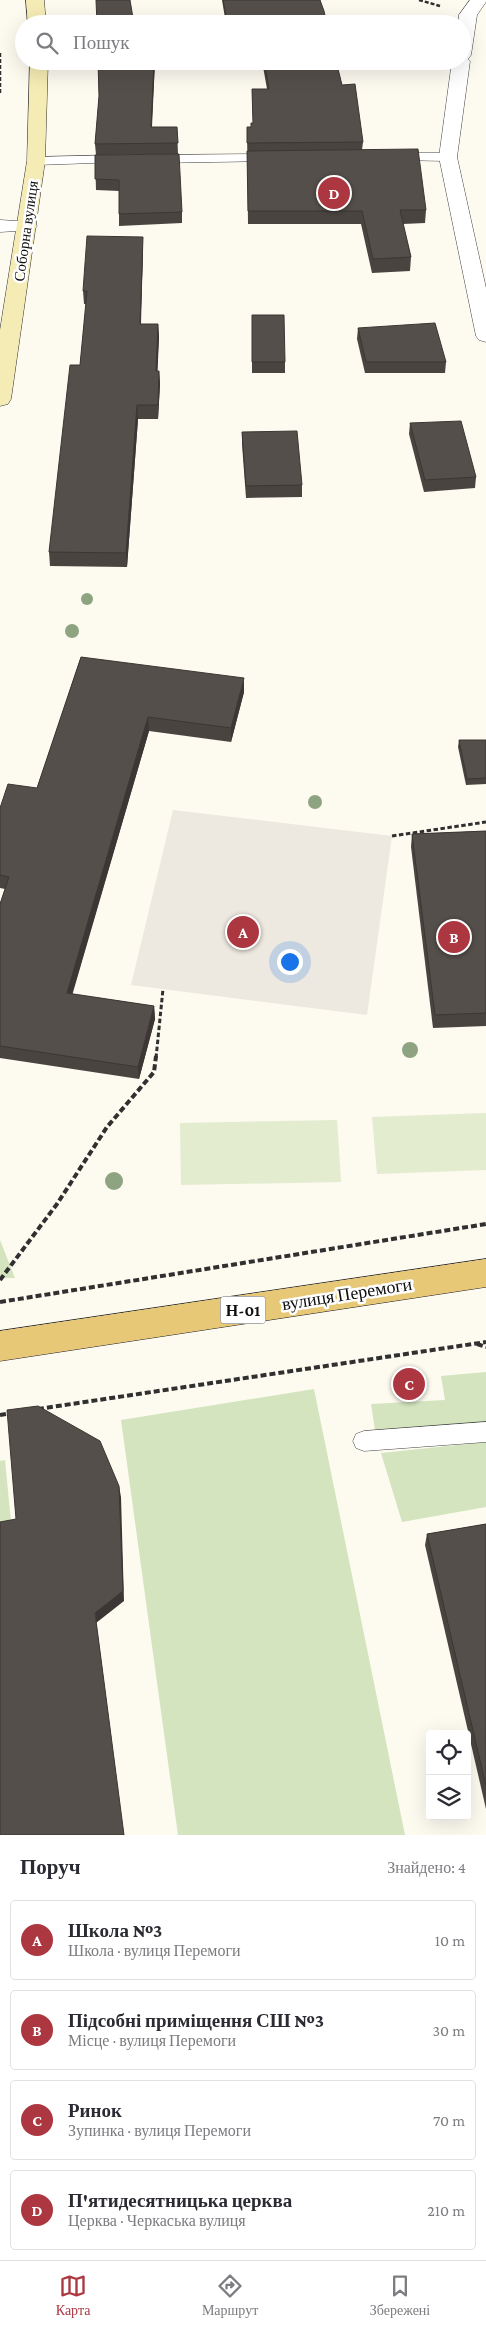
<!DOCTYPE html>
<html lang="uk">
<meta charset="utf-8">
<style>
body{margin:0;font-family:"Crimson Pro",serif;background:#f2f2f3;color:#2b2b33}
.controls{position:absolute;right:15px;bottom:15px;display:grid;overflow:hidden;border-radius:5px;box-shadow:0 5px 20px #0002}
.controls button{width:45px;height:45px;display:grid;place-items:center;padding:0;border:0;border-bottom:1px solid #e1e1e2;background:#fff;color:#2b2b33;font:25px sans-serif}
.you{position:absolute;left:289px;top:961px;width:18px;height:18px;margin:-12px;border:4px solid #fff;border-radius:50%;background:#1a73e8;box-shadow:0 0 0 8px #1a73e833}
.badge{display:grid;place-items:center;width:32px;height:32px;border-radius:50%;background:#ac3741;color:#fff;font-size:16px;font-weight:700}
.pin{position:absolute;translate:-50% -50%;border:2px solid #fff;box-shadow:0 1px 5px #0006}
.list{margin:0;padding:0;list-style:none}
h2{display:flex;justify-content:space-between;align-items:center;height:65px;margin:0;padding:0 20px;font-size:21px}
h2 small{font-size:16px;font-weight:400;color:#7c7c81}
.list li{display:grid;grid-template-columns:32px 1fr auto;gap:15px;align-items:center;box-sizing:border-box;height:80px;margin:0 10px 10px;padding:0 10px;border:1px solid #e1e1e2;border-radius:5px}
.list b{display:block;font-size:19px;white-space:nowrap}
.list p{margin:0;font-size:16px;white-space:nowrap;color:#7c7c81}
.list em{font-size:16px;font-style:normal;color:#7c7c81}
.icon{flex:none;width:28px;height:28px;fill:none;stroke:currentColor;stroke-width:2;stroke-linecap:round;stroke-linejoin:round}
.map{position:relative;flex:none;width:486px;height:1835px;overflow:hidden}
.search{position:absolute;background:#fff;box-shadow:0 5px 20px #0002;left:15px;right:15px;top:15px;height:55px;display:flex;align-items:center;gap:12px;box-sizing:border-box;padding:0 18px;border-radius:28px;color:#7c7c81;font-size:19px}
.sheet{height:425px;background:#fff}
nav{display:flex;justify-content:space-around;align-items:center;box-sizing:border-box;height:70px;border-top:1px solid #e1e1e2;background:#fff;font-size:14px;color:#7c7c81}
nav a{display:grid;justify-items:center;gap:2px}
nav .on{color:#ac3741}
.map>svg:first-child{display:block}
.green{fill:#d3e4be}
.pitch{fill:#e3ecce}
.plaza{fill:#ede9e0}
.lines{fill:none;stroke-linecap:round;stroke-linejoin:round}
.service-casing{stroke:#414141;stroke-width:1}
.minor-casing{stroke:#414141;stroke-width:1}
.secondary-casing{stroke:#303030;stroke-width:1}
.primary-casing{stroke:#1f1f1f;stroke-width:1}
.path-far2{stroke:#303030;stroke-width:2.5;stroke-dasharray:4 2;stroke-linecap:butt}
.path-far1{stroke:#303030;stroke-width:3;stroke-dasharray:4.5 2.5;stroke-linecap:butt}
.path{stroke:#303030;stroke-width:4;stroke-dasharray:6 3;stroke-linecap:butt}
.service{fill:#fff;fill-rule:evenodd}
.minor{fill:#fff;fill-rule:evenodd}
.secondary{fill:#f5ebb4;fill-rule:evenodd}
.primary{fill:#e7c876;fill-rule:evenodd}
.tree{fill:#8ea481}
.wall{fill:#494440}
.shaded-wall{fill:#3c3734}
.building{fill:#554f4b;stroke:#3c3734}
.labels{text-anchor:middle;stroke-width:5;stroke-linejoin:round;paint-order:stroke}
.far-street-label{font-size:15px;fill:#0e0e0e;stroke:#fff}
.shield{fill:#fff;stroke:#565656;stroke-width:1}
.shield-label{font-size:16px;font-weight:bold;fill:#0e0e0e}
.street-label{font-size:18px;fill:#0e0e0e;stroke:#fff}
</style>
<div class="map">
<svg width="486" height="1835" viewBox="0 0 486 1835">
<rect width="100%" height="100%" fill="#fdfaf0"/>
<g class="green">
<polygon points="0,1240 15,1278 0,1278"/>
<polygon points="486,1372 486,1423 375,1430 371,1404 445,1400 441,1376"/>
<polygon points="314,1389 405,1835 178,1835 121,1420"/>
<polygon points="486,1442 486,1507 402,1522 381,1453"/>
<polygon points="5,1460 11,1522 0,1524 0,1461"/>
</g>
<g class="pitch">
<polygon points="486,1113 486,1170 377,1174 372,1117"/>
<polygon points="337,1120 341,1182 181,1185 180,1123"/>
</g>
<polygon class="plaza" points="173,810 392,836 367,1015 131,985"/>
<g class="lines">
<defs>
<g id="service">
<polygon points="396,153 448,153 454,157 448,161 392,160 390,157"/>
<polygon points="270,154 274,155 276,158 274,161 156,163 150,159 156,155"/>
<polygon points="118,155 124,159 122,162 36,165 30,161 36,157"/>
<polygon points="486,1422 486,1442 364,1451 356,1448 353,1441 356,1434 364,1431"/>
</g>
<g id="minor">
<polygon points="470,0 486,0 486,2 477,15 471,55 468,59 470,61 457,157 486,288 486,342 479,340 476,336 439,157 452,61 462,61 462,24 458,24 459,15"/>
<polygon points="0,220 34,222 37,226 34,230 0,232"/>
</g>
<g id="secondary">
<polygon points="26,0 44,0 46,24 28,24"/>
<polygon points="30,61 48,61 45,161 11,399 8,404 0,406 0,330 27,161"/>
</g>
<polygon id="primary" points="486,1259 486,1287 0,1361 0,1331"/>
</defs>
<use href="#service" class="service-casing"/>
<use href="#minor" class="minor-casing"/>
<use href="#secondary" class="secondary-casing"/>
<use href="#primary" class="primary-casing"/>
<g class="path-far2">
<polyline points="419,0 440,6"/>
<polyline points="0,53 0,95"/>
</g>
<g class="path-far1">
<polyline points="392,836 486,822"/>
<polyline points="156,1058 163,989"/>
</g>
<g class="path">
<polyline points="0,1280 57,1204 107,1127 154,1072 156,1056"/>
<polyline points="0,1302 486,1224"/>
<polyline points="477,1344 486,1347"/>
<polyline points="38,1409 486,1342"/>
<polyline points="0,1415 12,1413"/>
</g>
<use href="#service" class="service"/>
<use href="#minor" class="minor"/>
<use href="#secondary" class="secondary"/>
<use href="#primary" class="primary"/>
</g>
<g class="tree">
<circle cx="87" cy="599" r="6"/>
<circle cx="72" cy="631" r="7"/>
<circle cx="315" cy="802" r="7"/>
<circle cx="410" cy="1050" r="8"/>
<circle cx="114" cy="1181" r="9"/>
</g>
<g class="wall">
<polygon points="222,0 320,0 327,24 226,24"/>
<polygon points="98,61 155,61 152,127 177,127 178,154 96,155 95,144 99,96"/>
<polygon points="262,61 336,61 342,85 363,142 362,150 426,210 425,223 403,224 411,257 410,271 372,273 361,224 248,224 247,127 251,127 253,123 252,89 267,89"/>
<polygon points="95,155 182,212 182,223 119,226 119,191 96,190"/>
<polygon points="143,250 141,324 158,324 159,337 157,371 159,371 160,384 158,419 138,419 127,567 50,566 49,552 80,365 86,304 84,304 83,291"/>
<polygon points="252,315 285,362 285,373 252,373"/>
<polygon points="358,328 446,362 445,373 365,373 357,339"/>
<polygon points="410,423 476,477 475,488 424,492 409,434"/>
<polygon points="242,432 302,485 302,497 246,498 242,444"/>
<polygon points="81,657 244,692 231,742 149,731 72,994 154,1006 155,1019 139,1079 0,1058 0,904 5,889 0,888 0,808 37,788"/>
<polygon points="459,740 486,740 486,784 466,785 458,747"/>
<polygon points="486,831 486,1026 433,1028 411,847 412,834"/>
<polygon points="486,1524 486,1809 425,1545 427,1534"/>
</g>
<g class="shaded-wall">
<polygon points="154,61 155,61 151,138 151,127"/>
<polygon points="143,237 143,250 140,337 140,324"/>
<polygon points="158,324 159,337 157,384 156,371"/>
<polygon points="159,371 160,384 158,419 158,405"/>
<polygon points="137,405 138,419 127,567 126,553"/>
<polygon points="244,678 244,692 231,742 231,728"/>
<polygon points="148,717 149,731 69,1006 67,993"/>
<polygon points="154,1006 155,1019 139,1079 138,1067"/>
<polygon points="119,1486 121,1497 124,1601 96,1623 124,1835 95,1613"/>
</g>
<g class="building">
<polygon points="96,0 130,0 134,24 97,24"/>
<polygon points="223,0 320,0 324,11 327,24 256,24 255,19 227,21"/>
<polygon points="98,61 154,61 151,127 177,127 178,143 95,144 99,96"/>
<polygon points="264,61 336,61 342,85 355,84 363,142 247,143 247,127 251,127 251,123 253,123 252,89 269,89"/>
<polygon points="418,149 426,210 400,210 411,257 373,259 362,211 248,211 247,151"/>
<polygon points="179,154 182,212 119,214 119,180 95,179 95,155"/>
<polygon points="87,236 143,237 140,324 158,324 156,371 159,371 158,405 137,405 126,553 49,552 70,365 80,365 87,291 83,291"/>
<polygon points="252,315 284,315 285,362 252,362"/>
<polygon points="435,323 446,362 366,362 358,328"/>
<polygon points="461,421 476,477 425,480 410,423"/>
<polygon points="297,431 302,485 246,486 242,432"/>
<polygon points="81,657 244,678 231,728 148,717 67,993 154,1006 138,1067 0,1046 0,904 9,877 0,875 0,808 8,784 37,788"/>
<polygon points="459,740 486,740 486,778 467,779"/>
<polygon points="486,831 486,1013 435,1015 412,834"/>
<polygon points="38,1406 100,1441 119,1486 123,1591 95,1613 124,1835 0,1835 0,1522 16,1519 7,1410"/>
<polygon points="486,1524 486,1786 427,1534"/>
</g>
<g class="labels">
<g class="far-street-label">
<text transform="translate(26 231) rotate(-82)" y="5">Соборна вулиця</text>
</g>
<rect class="shield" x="220.5" y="1296.5" width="45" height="27" rx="4"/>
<g class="shield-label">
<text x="243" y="1316">Н-01</text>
</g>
<g class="street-label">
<text transform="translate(347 1294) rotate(-9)" y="6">вулиця Перемоги</text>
</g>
</g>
</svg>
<div class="controls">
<button><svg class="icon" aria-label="locate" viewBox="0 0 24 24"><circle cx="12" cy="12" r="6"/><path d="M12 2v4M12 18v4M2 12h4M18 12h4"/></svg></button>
<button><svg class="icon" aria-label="layers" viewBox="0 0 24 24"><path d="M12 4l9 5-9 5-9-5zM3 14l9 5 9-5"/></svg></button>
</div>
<div class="you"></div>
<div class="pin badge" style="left:243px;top:932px">A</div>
<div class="pin badge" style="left:454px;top:937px">B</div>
<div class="pin badge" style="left:409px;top:1384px">C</div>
<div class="pin badge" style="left:334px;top:193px">D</div>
<div class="search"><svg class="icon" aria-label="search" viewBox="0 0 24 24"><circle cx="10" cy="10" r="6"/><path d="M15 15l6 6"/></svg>Пошук</div>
</div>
<section class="sheet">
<h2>Поруч<small>Знайдено: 4</small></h2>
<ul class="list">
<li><span class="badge">A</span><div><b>Школа №3</b><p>Школа · вулиця Перемоги</p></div><em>10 m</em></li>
<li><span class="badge">B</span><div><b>Підсобні приміщення СШ №3</b><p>Місце · вулиця Перемоги</p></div><em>30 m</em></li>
<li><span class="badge">C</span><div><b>Ринок</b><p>Зупинка · вулиця Перемоги</p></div><em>70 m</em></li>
<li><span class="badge">D</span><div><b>П'ятидесятницька церква</b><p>Церква · Черкаська вулиця</p></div><em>210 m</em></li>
</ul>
</section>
<nav>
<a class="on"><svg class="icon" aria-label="map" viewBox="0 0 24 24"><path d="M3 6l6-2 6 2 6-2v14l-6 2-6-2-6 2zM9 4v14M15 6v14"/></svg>Карта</a>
<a><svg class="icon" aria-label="directions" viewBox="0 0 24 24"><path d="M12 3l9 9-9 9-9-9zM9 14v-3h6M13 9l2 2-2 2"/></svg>Маршрут</a>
<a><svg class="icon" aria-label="saved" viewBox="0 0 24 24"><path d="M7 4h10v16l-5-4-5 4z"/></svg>Збережені</a>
</nav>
